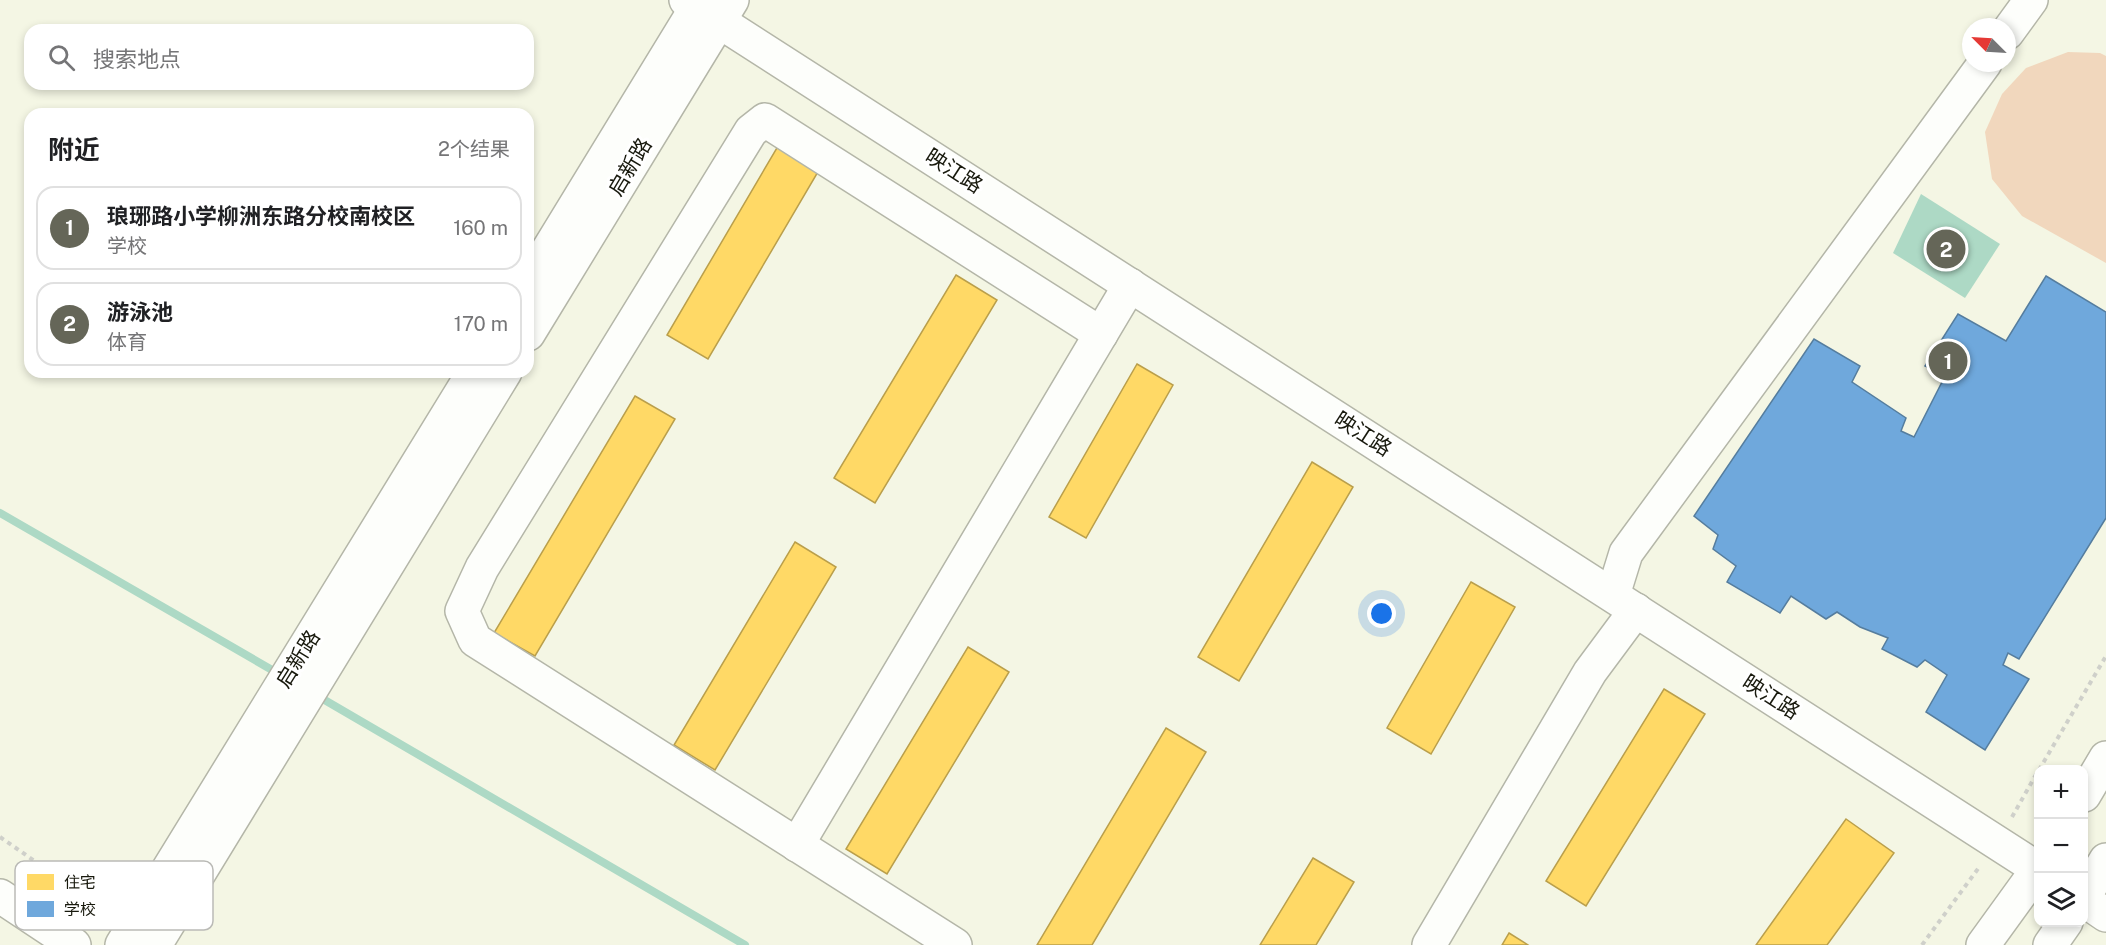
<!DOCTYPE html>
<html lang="zh">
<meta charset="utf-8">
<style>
body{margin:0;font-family:"Public Sans","Noto Sans SC",sans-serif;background:#f2f2f2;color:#202124}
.controls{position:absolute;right:18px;bottom:18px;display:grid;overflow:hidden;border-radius:12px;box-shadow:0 3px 9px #0003}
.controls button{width:54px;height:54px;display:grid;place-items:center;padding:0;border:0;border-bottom:2px solid #e0e0e0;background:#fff;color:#202124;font:30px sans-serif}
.compass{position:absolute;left:1962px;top:18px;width:54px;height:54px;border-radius:50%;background:#fff;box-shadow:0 3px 9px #0003;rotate:294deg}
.you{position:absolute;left:1382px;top:614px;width:21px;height:21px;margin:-15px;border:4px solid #fff;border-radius:50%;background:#1a73e8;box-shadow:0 0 0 9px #1a73e833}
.badge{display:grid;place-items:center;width:39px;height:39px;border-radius:50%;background:#656658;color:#fff;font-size:20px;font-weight:700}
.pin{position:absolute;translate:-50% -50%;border:3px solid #fff;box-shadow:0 2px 6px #0006}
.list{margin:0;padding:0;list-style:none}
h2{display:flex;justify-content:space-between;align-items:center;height:78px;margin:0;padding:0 24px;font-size:26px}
h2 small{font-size:20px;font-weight:400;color:#757577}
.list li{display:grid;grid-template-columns:39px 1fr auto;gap:18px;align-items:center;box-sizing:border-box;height:84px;margin:0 12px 12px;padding:0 12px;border:2px solid #e0e0e0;border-radius:18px}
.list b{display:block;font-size:22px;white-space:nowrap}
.list p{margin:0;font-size:20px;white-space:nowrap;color:#757577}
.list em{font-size:20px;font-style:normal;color:#757577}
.icon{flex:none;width:33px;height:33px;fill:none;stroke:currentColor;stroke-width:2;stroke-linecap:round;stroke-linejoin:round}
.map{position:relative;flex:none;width:2106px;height:945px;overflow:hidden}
.search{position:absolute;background:#fff;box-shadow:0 3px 9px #0003;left:24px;top:24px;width:510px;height:66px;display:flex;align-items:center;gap:15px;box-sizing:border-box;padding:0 21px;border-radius:18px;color:#757577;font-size:22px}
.panel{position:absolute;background:#fff;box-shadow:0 3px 9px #0003;left:24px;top:108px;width:510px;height:270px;border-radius:18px}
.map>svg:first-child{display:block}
.green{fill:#f1d7bd}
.water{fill:#add9c5}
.homes{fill:#ffd966;stroke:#ba9f4b;stroke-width:1.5}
.schools{fill:#6fa8dc;stroke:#557d9e;stroke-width:1.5}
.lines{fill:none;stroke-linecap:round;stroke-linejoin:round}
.stream{stroke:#add9c5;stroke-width:8}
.minor-casing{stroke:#b4b6a8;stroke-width:36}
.major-casing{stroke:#b4b6a8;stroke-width:36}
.path{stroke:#cfd0ca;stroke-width:4;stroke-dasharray:4.5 4.5;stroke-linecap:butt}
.minor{stroke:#fdfefb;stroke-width:33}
.major{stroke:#fdfefb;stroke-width:33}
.labels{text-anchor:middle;stroke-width:6;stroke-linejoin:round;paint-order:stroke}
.street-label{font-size:21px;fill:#18190d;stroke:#fff}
.key{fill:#fff;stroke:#babab6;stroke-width:1.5}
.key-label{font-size:16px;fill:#18190d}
</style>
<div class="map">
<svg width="2106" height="945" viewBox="0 0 2106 945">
<rect width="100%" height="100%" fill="#f4f6e4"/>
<polygon class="green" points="2068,52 2100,53 2106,56 2106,263 2022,216 1992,179 1985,132 2002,94 2026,68"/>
<polygon class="water" points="1921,194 2000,244 1965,298 1893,253"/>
<g class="homes">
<polygon points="781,141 822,165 708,359 667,335"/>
<polygon points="956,275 997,300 875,503 834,478"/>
<polygon points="1137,364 1173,385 1086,538 1049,517"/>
<polygon points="635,396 675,419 535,656 494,633"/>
<polygon points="1312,462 1353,487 1239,681 1198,657"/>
<polygon points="795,542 836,567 715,770 674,745"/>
<polygon points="1471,582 1515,607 1431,754 1387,728"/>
<polygon points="968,647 1009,672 887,874 846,849"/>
<polygon points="1664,689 1705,714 1586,906 1546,881"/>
<polygon points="1166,728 1206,752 1092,945 1037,945"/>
<polygon points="1846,819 1894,853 1827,945 1756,945"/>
<polygon points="1313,858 1354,882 1316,945 1260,945"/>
<polygon points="1509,933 1528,945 1502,945"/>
</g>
<polygon class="schools" points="2046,276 2106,312 2106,518 2019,659 2008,653 2003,665 2029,679 1985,750 1926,712 1947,675 1925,660 1917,667 1882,649 1888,638 1860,627 1837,612 1826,619 1791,596 1780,613 1727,582 1736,566 1713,549 1718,535 1694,516 1814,339 1860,366 1852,382 1906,418 1901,431 1914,437 1945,376 1925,366 1958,314 2006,341"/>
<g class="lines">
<g class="stream">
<polyline points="0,513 279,674"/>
<polyline points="316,695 745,945"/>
</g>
<defs>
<g id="minor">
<polyline points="686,0 2038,869"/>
<polyline points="2007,33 2031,0"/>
<polyline points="528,283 701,0"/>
<polyline points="528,334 732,0"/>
<polyline points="1613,595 1626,553 1985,63"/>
<polyline points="797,845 1130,285"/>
<polyline points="2084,900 2106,915"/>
<polyline points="122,945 474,372"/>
<polyline points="155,945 505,372"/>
<polyline points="955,945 475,640 462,611 482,568 751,131 765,120 1101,334"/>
<polyline points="1429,945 1590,672 1636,610"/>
</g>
<g id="major">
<polyline points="2084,795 2106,758"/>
<polyline points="0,896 74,945"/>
<polyline points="2084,897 2106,860"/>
<polyline points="1983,945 2038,869"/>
<polyline points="2050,945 2066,922"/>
</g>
</defs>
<use href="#minor" class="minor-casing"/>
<use href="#major" class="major-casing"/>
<g class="path">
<polyline points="2039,770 2106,656"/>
<polyline points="2012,817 2038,771"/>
<polyline points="0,837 108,912"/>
<polyline points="1922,945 1980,866"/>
</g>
<use href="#minor" class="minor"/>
<use href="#major" class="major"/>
</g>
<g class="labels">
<g class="street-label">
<text transform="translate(630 167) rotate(-59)" y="7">启新路</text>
<text transform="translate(954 171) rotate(33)" y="7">映江路</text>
<text transform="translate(1363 434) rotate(33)" y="7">映江路</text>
<text transform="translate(298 659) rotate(-58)" y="7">启新路</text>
<text transform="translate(1771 697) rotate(33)" y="7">映江路</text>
</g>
</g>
<rect x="15" y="861" width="198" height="69" rx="9" class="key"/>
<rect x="27" y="874" width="27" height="16" fill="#ffd966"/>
<rect x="27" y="901" width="27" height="16" fill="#6fa8dc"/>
<g class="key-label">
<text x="64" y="888">住宅</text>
<text x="64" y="915">学校</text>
</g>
</svg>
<div class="controls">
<button>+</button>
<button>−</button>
<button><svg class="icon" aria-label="layers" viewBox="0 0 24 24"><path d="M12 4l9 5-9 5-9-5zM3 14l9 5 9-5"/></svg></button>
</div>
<svg class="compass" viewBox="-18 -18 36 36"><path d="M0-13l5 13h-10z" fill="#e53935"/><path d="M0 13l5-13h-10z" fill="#757577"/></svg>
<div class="you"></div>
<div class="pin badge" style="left:1948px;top:361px">1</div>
<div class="pin badge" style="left:1946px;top:249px">2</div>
<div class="search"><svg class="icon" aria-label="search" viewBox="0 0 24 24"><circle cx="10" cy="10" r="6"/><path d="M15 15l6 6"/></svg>搜索地点</div>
<section class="panel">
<h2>附近<small>2个结果</small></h2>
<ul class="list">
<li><span class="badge">1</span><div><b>琅琊路小学柳洲东路分校南校区</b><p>学校</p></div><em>160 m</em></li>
<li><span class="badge">2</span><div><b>游泳池</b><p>体育</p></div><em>170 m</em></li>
</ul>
</section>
</div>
